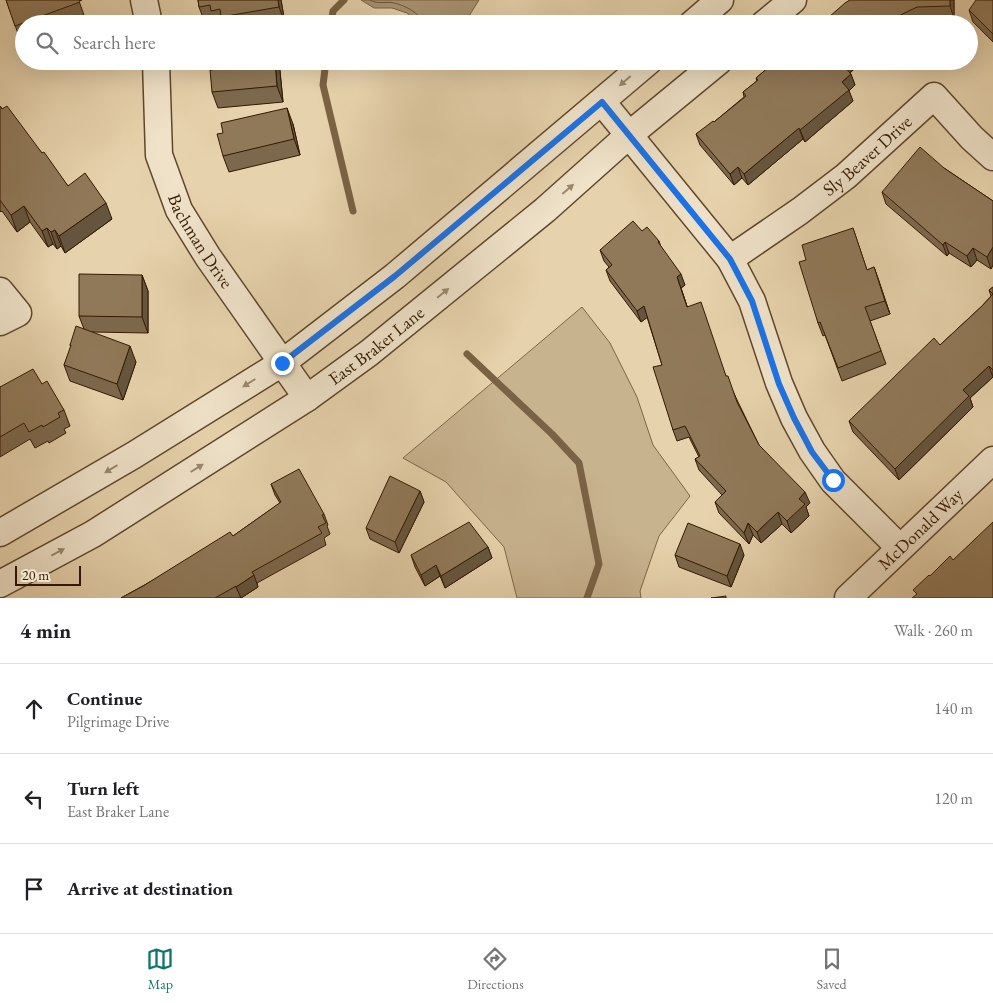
<!DOCTYPE html>
<meta charset="utf-8">
<style>
body{margin:0;font-family:"EB Garamond",serif;background:#f2f2f2;color:#202124}
.scale{position:absolute;left:15px;bottom:12px;width:66px;box-sizing:border-box;padding-left:5px;border:2px solid #331900;border-top:0;font-size:14px;line-height:18px;white-space:nowrap;color:#331900;-webkit-text-stroke:4px #efe2c9;paint-order:stroke}
.stop{position:absolute;width:15px;height:15px;margin:-11px;border:4px solid #1a73e8;border-radius:50%;background:#fff}
.stop.end{background:#1a73e8;border-color:#fff;box-shadow:0 1px 5px #0008}
.list{margin:0;padding:0;list-style:none}
h2{display:flex;justify-content:space-between;align-items:center;height:65px;margin:0;padding:0 20px;font-size:21px}
h2 small{font-size:16px;font-weight:400;color:#757577}
.list li{display:grid;grid-template-columns:32px 1fr auto;gap:15px;align-items:center;box-sizing:border-box;height:90px;padding:0 20px;border-top:1px solid #e0e0e0}
.list b{display:block;font-size:19px;white-space:nowrap}
.list p{margin:0;font-size:16px;white-space:nowrap;color:#757577}
.list em{font-size:16px;font-style:normal;color:#757577}
.icon{flex:none;width:28px;height:28px;fill:none;stroke:currentColor;stroke-width:2;stroke-linecap:round;stroke-linejoin:round}
.map{position:relative;flex:none;width:993px;height:598px;overflow:hidden}
.search{position:absolute;background:#fff;box-shadow:0 5px 20px #0002;left:15px;right:15px;top:15px;height:55px;display:flex;align-items:center;gap:12px;box-sizing:border-box;padding:0 18px;border-radius:28px;color:#757577;font-size:19px}
.sheet{height:335px;background:#fff}
nav{display:flex;justify-content:space-around;align-items:center;box-sizing:border-box;height:70px;border-top:1px solid #e0e0e0;background:#fff;font-size:14px;color:#757577}
nav a{display:grid;justify-items:center;gap:2px}
nav .on{color:#0f766e}
.map>svg:first-child{display:block}
.green{fill:#c8b38f;stroke:#7e6648}
.water{fill:#a99372;stroke:#7a6244}
.lines{fill:none;stroke-linecap:round;stroke-linejoin:round}
.shore{stroke:#6e5639;stroke-width:1}
.stream{stroke:#7a6244;stroke-width:7}
.minor-casing{stroke:#60472b;stroke-width:29}
.minor{stroke:#efe2c9;stroke-width:26}
.wall{fill:#7c684d;stroke:#331900}
.shaded-wall{fill:#65553e;stroke:#331900}
.building{fill:#907959;stroke:#331900}
.oneway{fill:#9a886f}
.route{stroke:#1a73e8;stroke-width:6}
.labels{text-anchor:middle;stroke-width:4;stroke-linejoin:round;paint-order:stroke}
.street-label{font-size:18px;fill:#331900;stroke:#efe2c9}
</style>
<div class="map">
<svg width="993" height="598" viewBox="0 0 993 598">
<rect width="100%" height="100%" fill="#e6d2ac"/>
<filter id="stains"><feTurbulence type="fractalNoise" baseFrequency=".004" numOctaves="4"/><feColorMatrix values="0 0 0 0 .2 0 0 0 0 .09 0 0 0 0 .02 0 0 0 .5 -.17"/></filter>
<radialGradient id="worn" r=".72"><stop offset=".6" stop-color="#630" stop-opacity="0"/><stop offset="1" stop-color="#630" stop-opacity=".3"/></radialGradient>
<polygon class="green" points="582,307 610,343 637,397 653,445 690,496 659,536 640,591 641,598 517,598 504,547 446,482 403,458"/>
<polygon class="water" points="361,0 479,0 464,24 420,24 407,13 392,8 374,8"/>
<g class="lines">
<path class="shore" d="M 370,0 C 378,5 386,1 394,3 C 404,5 421,13 423,24"/>
<g class="stream">
<polyline points="331,24 333,11 344,0"/>
<polyline points="326,61 323,85 353,211"/>
<polyline points="467,354 552,434 579,463 599,564 587,598"/>
</g>
<defs>
<g id="minor">
<polyline points="144,0 149,24"/>
<polyline points="692,24 720,0"/>
<polyline points="764,24 793,0"/>
<path id="s1" d="M 156,61 L 159,155 L 179,210 L 208,257 L 307,398"/>
<polyline points="602,102 730,259 752,301 779,383 794,418 812,451 833,481 900,548"/>
<path id="s2" d="M 730,259 L 800,211 L 846,176 L 934,96 L 972,138 L 993,157"/>
<polyline points="0,291 18,313 0,322"/>
<polyline points="0,533 134,455 282,363 395,276 649,61"/>
<path id="s3" d="M 0,584 L 93,534 L 307,398 L 369,353 L 545,210 L 629,135 L 719,61"/>
<path id="s4" d="M 848,598 L 993,460"/>
</g>
</defs>
<use href="#minor" class="minor-casing"/>
<use href="#minor" class="minor"/>
</g>
<g class="wall">
<polygon points="6,0 82,0 79,1 85,18 70,24 24,24 24,41 21,42"/>
<polygon points="198,0 281,0 285,23 280,24 216,24 215,21 205,23 199,7"/>
<polygon points="850,0 954,0 954,18 921,18 909,24 821,24"/>
<polygon points="993,0 993,42 973,22 969,10"/>
<polygon points="279,61 283,102 218,108 212,92"/>
<polygon points="776,61 863,61 850,73 855,85 849,91 853,101 805,142 803,139 748,185 742,178 734,185 700,145 696,134 714,122 744,97 743,92 757,81 756,78"/>
<polygon points="0,106 42,153 68,186 112,219 65,253 61,246 57,249 53,244 48,247 30,222 17,232 2,211 1,212 0,211"/>
<polygon points="293,124 300,155 229,172 223,156"/>
<polygon points="944,168 993,201 993,265 991,269 977,260 971,267 949,253 947,256 886,204 882,192"/>
<polygon points="853,228 867,270 874,267 890,314 870,321 886,364 842,381 825,335 823,336 818,323 806,260"/>
<polygon points="642,231 659,241 661,247 685,285 681,288 687,307 726,376 738,402 759,445 810,503 806,507 809,516 791,533 782,524 761,543 753,535 749,544 719,513 715,502 722,495 699,470 695,459 699,457 689,437 677,441 673,430 662,365 647,317 641,322 610,281 606,270 609,267 604,261 600,250"/>
<polygon points="142,275 148,291 148,333 92,332 136,362 123,400 70,381 64,365 71,348 70,345 84,329 79,316"/>
<polygon points="993,287 993,377 970,398 973,407 899,480 853,432 849,421 940,345 982,306 991,296 989,290"/>
<polygon points="42,384 64,410 70,426 64,429 66,433 49,443 48,441 35,448 30,439 0,457 0,387"/>
<polygon points="271,484 324,514 328,525 327,526 330,534 324,538 326,545 257,583 258,587 241,598 240,597 238,598 121,598 233,536 280,503 275,495"/>
<polygon points="420,491 424,502 399,553 370,539 366,528"/>
<polygon points="488,547 492,558 445,588 440,576 425,586 415,567 411,555"/>
<polygon points="675,555 744,555 731,587 679,567"/>
</g>
<g class="shaded-wall">
<polygon points="278,0 281,0 285,23 279,7"/>
<polygon points="950,0 954,0 954,18 950,6"/>
<polygon points="275,61 279,61 283,102 277,86"/>
<polygon points="846,61 863,61 847,75 842,64"/>
<polygon points="851,74 855,85 849,91 853,101 805,142 800,130 842,82"/>
<polygon points="287,108 293,124 300,155 294,139"/>
<polygon points="799,128 803,139 748,185 744,174"/>
<polygon points="738,167 742,178 734,185 730,174"/>
<polygon points="106,203 112,219 65,253 59,236"/>
<polygon points="24,206 30,222 17,232 11,215"/>
<polygon points="47,228 53,244 48,247 42,231"/>
<polygon points="55,230 61,246 57,249 51,232"/>
<polygon points="945,242 949,253 947,256 943,245"/>
<polygon points="993,247 993,265 991,269 987,257"/>
<polygon points="973,248 977,260 971,267 967,256"/>
<polygon points="874,267 879,281 890,314 885,301"/>
<polygon points="681,274 685,285 681,288 691,318 677,277"/>
<polygon points="142,275 148,291 148,333 142,317"/>
<polygon points="644,306 648,317 641,322 637,311"/>
<polygon points="130,346 136,362 123,400 117,384"/>
<polygon points="989,366 993,377 970,398 973,407 899,480 895,469 963,390"/>
<polygon points="420,491 424,502 399,553 395,542"/>
<polygon points="805,492 810,503 806,507 809,516 791,533 787,521 799,499"/>
<polygon points="778,512 782,524 761,543 757,532"/>
<polygon points="748,523 753,535 749,544 744,533"/>
<polygon points="740,544 744,555 731,587 727,576"/>
<polygon points="488,547 492,558 445,588 441,576"/>
<polygon points="436,565 440,576 425,586 421,575"/>
<polygon points="254,575 258,587 241,598 236,587"/>
</g>
<g class="building">
<polygon points="6,0 79,0 80,2 15,26"/>
<polygon points="198,0 278,0 279,7 221,17 220,9 211,11 210,5 199,7"/>
<polygon points="850,0 950,0 950,6 917,7 882,24 821,24 845,3"/>
<polygon points="976,0 993,0 993,34 969,10"/>
<polygon points="225,61 275,61 277,86 212,92 210,70 226,68"/>
<polygon points="776,61 846,61 842,64 851,74 842,82 849,90 800,130 799,128 744,174 738,167 730,174 696,134 713,121 714,122 746,96 743,92 758,80 756,78"/>
<polygon points="0,106 2,109 7,106 42,153 44,152 68,186 85,173 106,203 59,236 55,230 51,232 47,228 42,231 24,206 11,215 0,200"/>
<polygon points="287,108 294,139 223,156 217,134 223,133 221,123"/>
<polygon points="920,147 944,168 993,201 993,247 987,257 973,248 967,256 945,242 943,245 882,192"/>
<polygon points="633,221 642,231 647,227 659,241 658,242 681,274 677,277 687,307 701,302 726,376 728,376 737,402 759,445 805,492 799,499 805,504 787,521 778,512 757,532 748,523 744,533 715,502 726,491 695,459 700,456 685,426 673,430 653,367 662,365 644,306 637,311 606,270 612,265 600,250"/>
<polygon points="853,228 867,270 874,267 885,301 865,307 881,351 838,368 820,322 818,323 799,262 806,260 802,245"/>
<polygon points="79,274 142,275 142,317 79,316"/>
<polygon points="993,287 993,294 989,290"/>
<polygon points="993,294 993,370 989,366 963,390 969,396 895,469 849,421 934,338 940,345 982,306"/>
<polygon points="76,326 130,346 117,384 64,365 71,345 70,345"/>
<polygon points="33,369 42,384 47,381 64,410 58,413 60,417 43,427 42,425 29,432 24,423 0,437 0,387"/>
<polygon points="299,469 324,514 322,515 326,523 318,527 322,533 252,572 254,575 236,587 236,586 215,598 121,598 143,586 230,532 233,536 281,502 271,484"/>
<polygon points="390,476 420,491 395,542 366,528"/>
<polygon points="469,522 488,547 441,576 436,565 421,575 411,555"/>
<polygon points="993,522 993,598 912,598 917,594 913,590 929,575 930,576 950,556 953,560"/>
<polygon points="688,523 740,544 727,576 675,555"/>
<polygon points="726,596 726,598 711,598"/>
</g>
<defs><path id="oneway-solid" d="M-6-.8H1V-3.2L6.5 0L1 3.2V.8H-6Z" transform="scale(1.25)"/></defs>
<g class="oneway">
<use href="#oneway-solid" transform="translate(625 81) rotate(139)"/>
<use href="#oneway-solid" transform="translate(568 189) rotate(-41)"/>
<use href="#oneway-solid" transform="translate(443 293) rotate(-39)"/>
<use href="#oneway-solid" transform="translate(249 383) rotate(148)"/>
<use href="#oneway-solid" transform="translate(197 468) rotate(-32)"/>
<use href="#oneway-solid" transform="translate(111 469) rotate(149)"/>
<use href="#oneway-solid" transform="translate(58 552) rotate(-28)"/>
</g>
<g class="lines">
<polyline class="route" points="282,363 395,276 602,102 730,259 752,301 779,384 794,418 812,452 833,480"/>
</g>
<g class="labels">
<g class="street-label">
<text dy="6" stroke="none"><textPath href="#s2" startOffset="172">Sly Beaver Drive</textPath></text>
<text dy="6" stroke="none"><textPath href="#s1" startOffset="190">Bachman Drive</textPath></text>
<text dy="6" stroke="none"><textPath href="#s3" startOffset="446">East Braker Lane</textPath></text>
<text dy="6" stroke="none"><textPath href="#s4" startOffset="100">McDonald Way</textPath></text>
</g>
</g>
<rect width="100%" height="100%" filter="url(#stains)"/>
<rect width="100%" height="100%" fill="url(#worn)"/>
</svg>
<div class="scale">20 m</div>
<div class="stop" style="left:833px;top:480px"></div>
<div class="stop end" style="left:282px;top:363px"></div>
<div class="search"><svg class="icon" aria-label="search" viewBox="0 0 24 24"><circle cx="10" cy="10" r="6"/><path d="M15 15l6 6"/></svg>Search here</div>
</div>
<section class="sheet">
<h2>4 min<small>Walk · 260 m</small></h2>
<ul class="list">
<li><svg class="icon" aria-label="ahead" viewBox="0 0 24 24"><path d="M12 20V5M6 11l6-6 6 6"/></svg><div><b>Continue</b><p>Pilgrimage Drive</p></div><em>140 m</em></li>
<li><svg class="icon" aria-label="left" viewBox="0 0 24 24"><path d="M17 20v-9H6M10 6l-5 5 5 5"/></svg><div><b>Turn left</b><p>East Braker Lane</p></div><em>120 m</em></li>
<li><svg class="icon" aria-label="arrive" viewBox="0 0 24 24"><path d="M6 21V4h12l-3 4 3 4H6"/></svg><div><b>Arrive at destination</b></div></li>
</ul>
</section>
<nav>
<a class="on"><svg class="icon" aria-label="map" viewBox="0 0 24 24"><path d="M3 6l6-2 6 2 6-2v14l-6 2-6-2-6 2zM9 4v14M15 6v14"/></svg>Map</a>
<a><svg class="icon" aria-label="directions" viewBox="0 0 24 24"><path d="M12 3l9 9-9 9-9-9zM9 14v-3h6M13 9l2 2-2 2"/></svg>Directions</a>
<a><svg class="icon" aria-label="saved" viewBox="0 0 24 24"><path d="M7 4h10v16l-5-4-5 4z"/></svg>Saved</a>
</nav>
